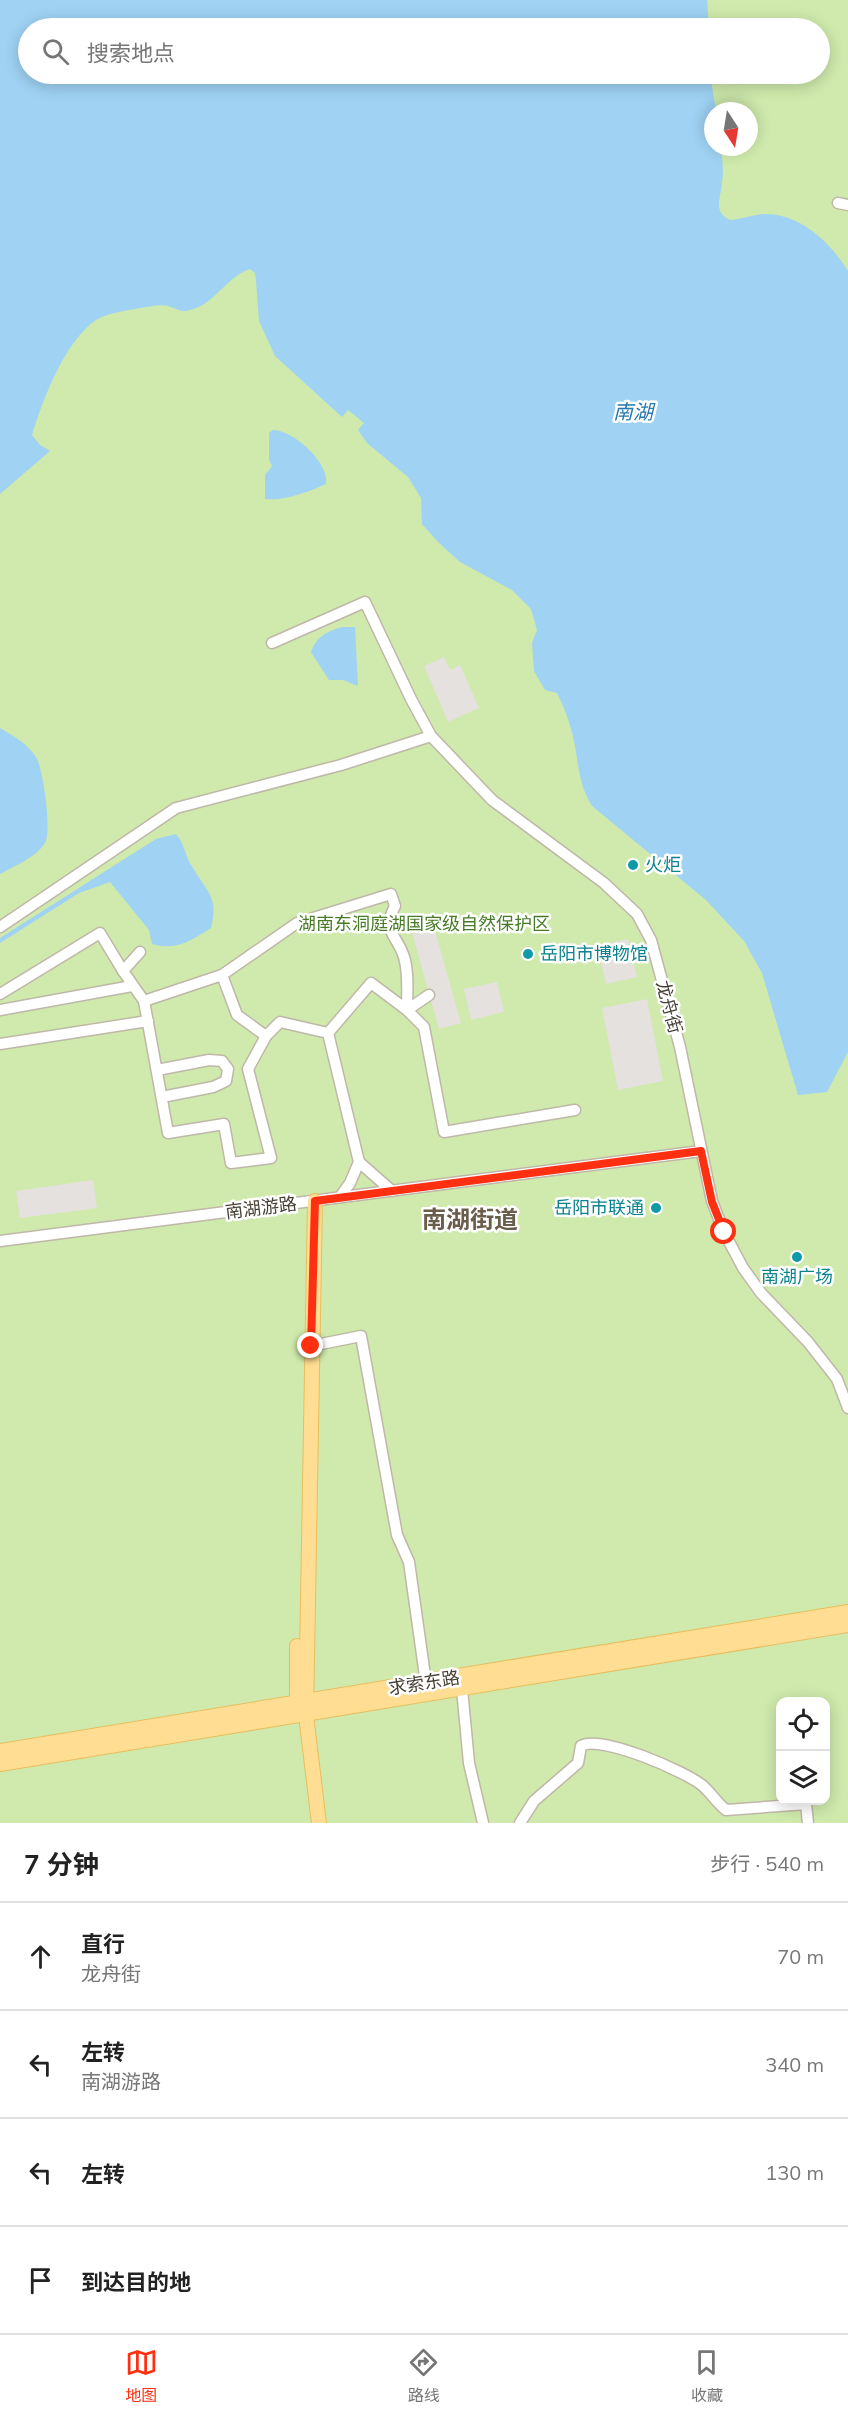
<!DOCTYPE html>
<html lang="zh">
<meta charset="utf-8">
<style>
body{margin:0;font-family:Mulish,"Noto Sans SC",sans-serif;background:#f6f6f6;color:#222}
.controls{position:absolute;right:18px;bottom:18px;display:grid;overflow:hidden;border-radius:12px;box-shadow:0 3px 15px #0003}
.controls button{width:54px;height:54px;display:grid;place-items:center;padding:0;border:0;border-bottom:2px solid #e0e0e0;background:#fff;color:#222;font:30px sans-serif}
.compass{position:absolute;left:704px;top:102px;width:54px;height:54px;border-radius:50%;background:#fff;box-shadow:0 3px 15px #0003;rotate:168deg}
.stop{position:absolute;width:18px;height:18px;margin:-14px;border:4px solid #ff3011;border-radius:50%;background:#fff}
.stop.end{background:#ff3011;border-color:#fff;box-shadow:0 2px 6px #0008}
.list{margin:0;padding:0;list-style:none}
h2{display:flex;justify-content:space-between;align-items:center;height:78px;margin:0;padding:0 24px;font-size:26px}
h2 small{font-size:20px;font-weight:400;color:#767676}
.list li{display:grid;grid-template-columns:39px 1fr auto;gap:18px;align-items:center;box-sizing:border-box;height:108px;padding:0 24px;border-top:2px solid #e0e0e0}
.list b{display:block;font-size:22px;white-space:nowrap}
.list p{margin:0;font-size:20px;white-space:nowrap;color:#767676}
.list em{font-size:20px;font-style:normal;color:#767676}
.icon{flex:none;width:33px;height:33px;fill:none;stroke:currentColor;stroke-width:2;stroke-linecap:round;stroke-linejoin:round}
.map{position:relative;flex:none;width:848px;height:1823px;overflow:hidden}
.search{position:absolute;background:#fff;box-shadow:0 3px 15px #0003;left:18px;right:18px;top:18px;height:66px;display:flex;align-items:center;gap:15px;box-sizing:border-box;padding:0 21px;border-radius:33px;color:#767676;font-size:22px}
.sheet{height:510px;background:#fff}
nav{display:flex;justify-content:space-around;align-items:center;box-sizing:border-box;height:84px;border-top:2px solid #e0e0e0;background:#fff;font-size:16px;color:#767676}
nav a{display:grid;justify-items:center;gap:3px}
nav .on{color:#ff3011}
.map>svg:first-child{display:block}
.green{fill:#cfeaac;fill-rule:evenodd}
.parking{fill:#e4e1de}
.water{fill:#9fd2f3}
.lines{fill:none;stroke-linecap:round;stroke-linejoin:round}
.minor-casing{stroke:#bfb7a8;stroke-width:13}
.major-casing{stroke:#e9bd5e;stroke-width:16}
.minor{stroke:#fff;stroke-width:10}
.major{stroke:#ffde93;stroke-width:14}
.route{stroke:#ff3011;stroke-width:8}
.culture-dot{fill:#0f9aa8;stroke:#fff;stroke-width:2}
.labels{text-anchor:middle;stroke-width:5;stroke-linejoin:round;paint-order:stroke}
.culture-label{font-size:18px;fill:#0d838f;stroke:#fff;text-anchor:start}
.park-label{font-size:18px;fill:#477b25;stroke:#fff}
.street-label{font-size:18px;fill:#463f35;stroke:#fff}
.water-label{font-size:20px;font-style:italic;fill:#2879af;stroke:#fff}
.district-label{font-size:24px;font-weight:bold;fill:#6a5d4b;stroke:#fff}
</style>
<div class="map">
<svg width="848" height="1823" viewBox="0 0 848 1823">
<rect width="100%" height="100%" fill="#f4efe5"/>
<path class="green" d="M 0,0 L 848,0 L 848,1823 L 0,1823 ZM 28,28 L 820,28 L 820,74 L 28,74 ZM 713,111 L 749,111 L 749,147 L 713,147 ZM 780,1702 L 826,1702 L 826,1800 L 780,1800 Z"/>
<g class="parking">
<polygon points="444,657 450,670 460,665 479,708 448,722 424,666"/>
<polygon points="431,916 461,1023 439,1029 409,922"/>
<polygon points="628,939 637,977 606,984 597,946"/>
<polygon points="497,982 504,1012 471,1020 464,989"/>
<polygon points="647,999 663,1081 618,1090 602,1008"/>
<polygon points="93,1180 97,1208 20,1218 16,1191"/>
</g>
<g class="water">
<path d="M 0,0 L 707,0 L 709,28 L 28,28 L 28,74 L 710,74 L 716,111 L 713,111 L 713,147 L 721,147 C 722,158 724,171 722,182 C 721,198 712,213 731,220 C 742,219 752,215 763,214 C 800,213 830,242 848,271 L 848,1052 L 827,1092 L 798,1095 L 762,973 L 744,941 L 706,900 L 592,806 C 581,788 579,772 576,752 C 573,731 566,711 557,693 L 545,690 L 534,671 L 532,643 L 537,630 L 531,609 L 512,590 L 460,562 L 439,543 L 422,524 L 421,498 L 408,477 L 367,443 L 358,430 L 364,423 L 348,410 L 342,417 L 275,356 L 259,321 L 256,281 L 255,273 L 250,269 C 227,276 214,305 190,310 C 181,313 176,308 168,306 C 162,304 152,306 146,307 C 131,310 109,312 96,320 C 65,341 43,399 32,435 L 40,445 L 50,451 L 0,494 Z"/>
<path d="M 273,430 C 293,430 330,463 326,484 C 308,492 285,501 265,499 L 265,475 L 272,466 L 269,460 L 269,433 Z"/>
<path d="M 342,627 L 355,627 L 358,686 L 343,680 L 329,680 L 311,652 C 317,636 326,632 342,627 Z"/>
<path d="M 0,728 C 13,736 27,743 36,757 C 43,768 52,831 45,843 C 35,858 16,865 0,874 Z"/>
<path d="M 176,834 C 185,844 185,857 193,868 C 207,892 219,897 211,928 C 190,941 176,951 152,944 L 149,930 L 110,882 L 79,893 L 0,943 L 0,938 L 156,839 Z"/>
</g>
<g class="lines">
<defs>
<g id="minor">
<polyline points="838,203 848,205"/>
<polyline points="272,643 365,602 411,699 431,736 492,800 604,883 637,914 651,940 680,1047 712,1201 724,1232 743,1268 761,1293 808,1342 837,1379 848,1408"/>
<polyline points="0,927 176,808 341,765 431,736"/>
<polyline points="140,952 123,971 144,1001"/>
<polyline points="222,975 237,1015 266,1036"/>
<polyline points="0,994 100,933 123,971"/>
<polyline points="0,1010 132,986"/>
<polyline points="407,1010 429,995"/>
<path d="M 328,1033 L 280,1022 L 266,1036 L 248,1069 L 271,1158 L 231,1163 L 224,1124 L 168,1133 L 144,1001 L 222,975 L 297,923 L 391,894 L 395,906 C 381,932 397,934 404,957 C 409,973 407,993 407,1010"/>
<polyline points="0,1044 148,1021"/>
<polyline points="157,1070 209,1060 222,1061 228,1069 226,1081 213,1087 162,1097"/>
<polyline points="359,1162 328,1033 371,983 407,1010 424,1027 444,1132 575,1110"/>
<polyline points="340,1197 350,1183 359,1162 392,1191"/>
<polyline points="0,1241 701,1151"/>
<polyline points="311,1346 361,1336 397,1535 409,1562 426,1683"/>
<polyline points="462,1689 469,1763 483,1823"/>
<path d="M 520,1823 L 534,1801 L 578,1763 L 581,1746 C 600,1734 687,1772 703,1786 C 711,1793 717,1803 726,1810 L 806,1804 L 808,1823"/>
</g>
<g id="major">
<polyline points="315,1201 306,1715 319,1823"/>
<polyline points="297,1711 297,1646"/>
<polyline points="0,1751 848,1612"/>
<polyline points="0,1764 848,1625"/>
</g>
</defs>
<use href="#minor" class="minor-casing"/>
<use href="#major" class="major-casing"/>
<use href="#minor" class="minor"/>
<use href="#major" class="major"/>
</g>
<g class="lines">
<polyline class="route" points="311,1346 315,1201 701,1151 712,1202 724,1232"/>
</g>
<g class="culture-dot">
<circle cx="633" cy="865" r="6"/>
<circle cx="528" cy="954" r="6"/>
<circle cx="656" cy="1208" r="6"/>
<circle cx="797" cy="1257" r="6"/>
</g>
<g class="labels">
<g class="culture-label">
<text x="645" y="871">火炬</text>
<text x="540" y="960">岳阳市博物馆</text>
<text x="644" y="1214" text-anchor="end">岳阳市联通</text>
<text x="797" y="1283" text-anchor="middle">南湖广场</text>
</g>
<g class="park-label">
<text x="424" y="930">湖南东洞庭湖国家级自然保护区</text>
</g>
<g class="street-label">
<text transform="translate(669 1007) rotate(75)" y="6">龙舟街</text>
<text transform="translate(261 1208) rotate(-7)" y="6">南湖游路</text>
<text transform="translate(424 1683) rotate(-9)" y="6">求索东路</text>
</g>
<g class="water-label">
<text x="633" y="419">南湖</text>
</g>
<g class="district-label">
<text x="470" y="1228">南湖街道</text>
</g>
</g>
</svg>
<div class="controls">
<button><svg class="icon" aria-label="locate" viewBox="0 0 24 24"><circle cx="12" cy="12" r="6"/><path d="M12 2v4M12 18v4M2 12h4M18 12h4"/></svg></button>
<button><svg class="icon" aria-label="layers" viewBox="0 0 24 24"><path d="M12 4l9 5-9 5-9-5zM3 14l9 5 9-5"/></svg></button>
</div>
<svg class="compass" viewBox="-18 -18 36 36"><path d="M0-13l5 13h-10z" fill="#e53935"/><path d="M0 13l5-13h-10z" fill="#767676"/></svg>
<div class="stop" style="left:724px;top:1232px"></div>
<div class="stop end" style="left:311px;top:1346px"></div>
<div class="search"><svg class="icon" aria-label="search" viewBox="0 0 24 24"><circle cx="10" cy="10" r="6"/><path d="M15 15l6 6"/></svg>搜索地点</div>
</div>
<section class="sheet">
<h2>7 分钟<small>步行 · 540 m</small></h2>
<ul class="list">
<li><svg class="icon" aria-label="ahead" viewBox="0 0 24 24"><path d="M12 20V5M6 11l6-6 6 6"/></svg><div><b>直行</b><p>龙舟街</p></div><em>70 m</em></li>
<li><svg class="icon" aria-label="left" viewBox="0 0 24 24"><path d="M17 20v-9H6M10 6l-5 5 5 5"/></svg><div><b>左转</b><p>南湖游路</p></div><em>340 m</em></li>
<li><svg class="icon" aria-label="left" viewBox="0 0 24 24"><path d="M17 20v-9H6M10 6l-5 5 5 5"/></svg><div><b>左转</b></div><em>130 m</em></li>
<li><svg class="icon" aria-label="arrive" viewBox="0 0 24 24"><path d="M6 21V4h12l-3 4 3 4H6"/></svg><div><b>到达目的地</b></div></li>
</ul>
</section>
<nav>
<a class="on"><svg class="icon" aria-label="map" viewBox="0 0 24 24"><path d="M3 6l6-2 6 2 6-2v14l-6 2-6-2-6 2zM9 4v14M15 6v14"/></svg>地图</a>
<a><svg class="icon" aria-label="directions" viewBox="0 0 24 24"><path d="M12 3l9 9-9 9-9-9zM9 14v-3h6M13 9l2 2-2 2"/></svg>路线</a>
<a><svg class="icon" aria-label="saved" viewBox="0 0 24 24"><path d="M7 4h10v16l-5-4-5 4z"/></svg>收藏</a>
</nav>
